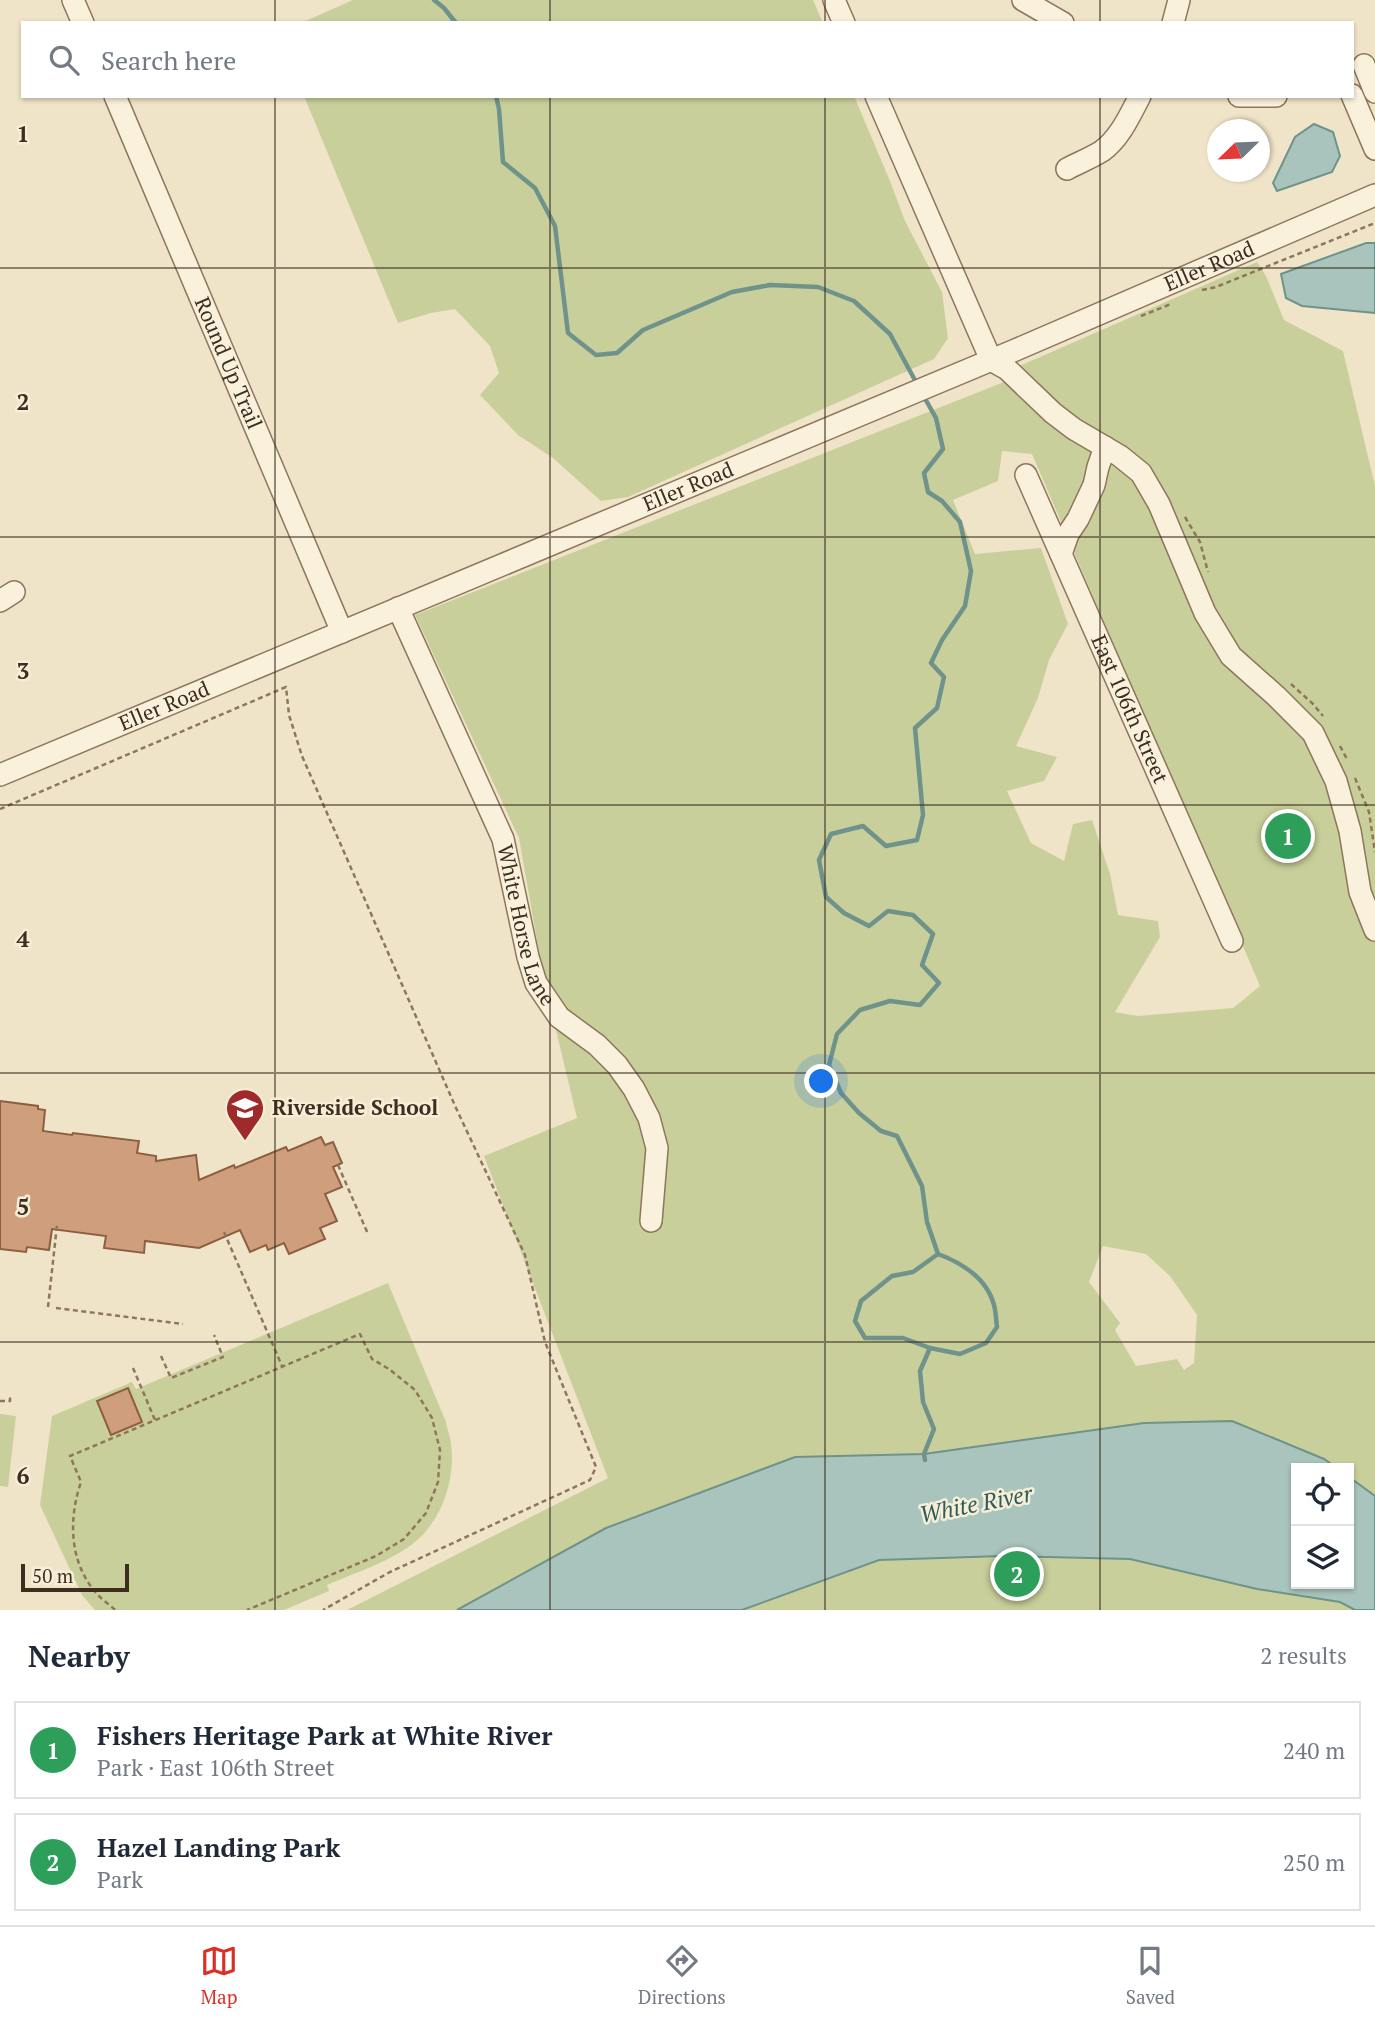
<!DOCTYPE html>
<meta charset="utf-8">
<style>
body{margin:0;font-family:"PT Serif",serif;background:#f6f6f7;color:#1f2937}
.controls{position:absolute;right:21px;bottom:21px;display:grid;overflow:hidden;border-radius:0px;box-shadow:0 2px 5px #0004}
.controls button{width:63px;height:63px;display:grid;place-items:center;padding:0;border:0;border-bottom:2px solid #e0e1e3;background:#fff;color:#1f2937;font:35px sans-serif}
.compass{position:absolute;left:1207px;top:119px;width:63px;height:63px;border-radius:50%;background:#fff;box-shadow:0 2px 5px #0004;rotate:247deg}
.scale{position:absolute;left:21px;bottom:18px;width:108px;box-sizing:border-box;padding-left:7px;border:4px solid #3d2e20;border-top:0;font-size:19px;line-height:24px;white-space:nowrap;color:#3d2e20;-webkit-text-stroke:5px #f7eed8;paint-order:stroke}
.you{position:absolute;left:822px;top:1082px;width:24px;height:24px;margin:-18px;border:5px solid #fff;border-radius:50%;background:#1a73e8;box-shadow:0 0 0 10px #1a73e833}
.badge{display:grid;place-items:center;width:46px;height:46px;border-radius:50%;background:#d93025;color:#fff;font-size:23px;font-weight:700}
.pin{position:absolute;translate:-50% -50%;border:4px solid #fff;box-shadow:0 2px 7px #0006}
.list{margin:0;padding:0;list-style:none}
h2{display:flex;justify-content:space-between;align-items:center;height:91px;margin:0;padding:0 28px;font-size:30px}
h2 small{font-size:23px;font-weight:400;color:#747a83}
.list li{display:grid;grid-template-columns:46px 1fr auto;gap:21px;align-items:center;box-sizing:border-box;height:98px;margin:0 14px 14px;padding:0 14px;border:2px solid #e0e1e3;border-radius:0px}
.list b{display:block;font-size:26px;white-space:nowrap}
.list p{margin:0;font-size:23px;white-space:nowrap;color:#747a83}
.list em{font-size:23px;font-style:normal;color:#747a83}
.icon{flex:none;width:38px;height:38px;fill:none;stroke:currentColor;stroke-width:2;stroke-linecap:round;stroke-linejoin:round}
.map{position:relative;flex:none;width:1375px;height:1610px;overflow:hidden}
.search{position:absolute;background:#fff;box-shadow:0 2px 5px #0004;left:21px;right:21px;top:21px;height:77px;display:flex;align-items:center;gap:18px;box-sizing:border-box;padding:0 24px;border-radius:0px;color:#747a83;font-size:26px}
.sheet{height:315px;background:#fff}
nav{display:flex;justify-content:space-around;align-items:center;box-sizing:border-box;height:98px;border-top:2px solid #e0e1e3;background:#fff;font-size:19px;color:#747a83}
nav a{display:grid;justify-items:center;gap:4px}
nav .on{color:#d93025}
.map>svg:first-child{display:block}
.green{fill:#c9cf9b;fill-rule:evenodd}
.water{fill:#a9c4bc;stroke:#6f938a;stroke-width:2}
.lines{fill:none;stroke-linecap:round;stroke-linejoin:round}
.stream{stroke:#6f938a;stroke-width:4.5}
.building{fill:#cf9f7d;stroke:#8d5f41;stroke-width:2}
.minor-casing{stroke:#8d765c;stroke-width:24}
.path{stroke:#8d765c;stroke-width:2.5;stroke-dasharray:5 3.5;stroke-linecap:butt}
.minor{stroke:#faf1dc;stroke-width:21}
.grid{fill:none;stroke:#3d2e20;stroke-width:2;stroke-opacity:0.55}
.labels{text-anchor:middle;stroke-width:5;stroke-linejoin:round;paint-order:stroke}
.street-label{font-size:21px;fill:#3d2e20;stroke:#f7eed8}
.poi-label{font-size:21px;font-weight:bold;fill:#3d2e20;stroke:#f7eed8;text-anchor:start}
.water-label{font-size:23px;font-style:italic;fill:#2f5d5a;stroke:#f7eed8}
.grid-label{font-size:23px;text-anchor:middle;font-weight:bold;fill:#3d2e20;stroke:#f7eed8;stroke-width:5;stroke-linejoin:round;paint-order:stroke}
</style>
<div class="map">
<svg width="1375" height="1610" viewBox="0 0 1375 1610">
<rect width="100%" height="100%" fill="#f0e4c8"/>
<g class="green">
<polygon points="353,0 813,0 823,23 301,23"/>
<polygon points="304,96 854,96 890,181 905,221 942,292 948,338 934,359 628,497 601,501 553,458 518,435 480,395 499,373 490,346 455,309 431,313 398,323"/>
<path d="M 1257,262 L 1266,276 L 1284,320 L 1343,351 L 1375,486 L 1375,1496 L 1349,1477 L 1349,1468 L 1337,1468 L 1324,1459 L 1144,1423 L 924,1454 L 606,1528 L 457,1610 L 347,1610 L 608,1478 L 484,1156 L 577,1118 L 544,980 L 519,838 L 415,615 L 1004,382 L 1001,374 ZM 1002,451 L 1032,454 L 1260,986 L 1233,1008 L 1138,1016 L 1115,1012 L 1160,937 L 1158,921 L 1118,915 L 1110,874 L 1092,820 L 1073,824 L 1064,861 L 1031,843 L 1007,791 L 1044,781 L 1057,757 L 1016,746 L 1038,698 L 1049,660 L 1068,624 L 1041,548 L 975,554 L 953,500 L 998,481 ZM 1103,1246 L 1146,1254 L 1170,1276 L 1197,1315 L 1194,1363 L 1184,1370 L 1177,1359 L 1136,1366 L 1115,1330 L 1120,1323 L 1089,1282 Z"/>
<path d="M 388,1283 L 446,1422 C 447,1429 450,1436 451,1443 C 456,1478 442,1520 415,1542 C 390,1562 357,1572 327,1585 L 329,1591 L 284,1610 L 95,1610 L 82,1595 L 40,1505 L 52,1416 L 132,1382 L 136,1389 Z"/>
<polygon points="0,1414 16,1416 8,1487 0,1486"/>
<polygon points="1002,1556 1130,1559 1257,1589 1340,1602 1355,1610 742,1610 879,1560"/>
</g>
<g class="water">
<polygon points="1314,124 1333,132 1340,156 1332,172 1277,191 1273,183 1295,137"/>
<polygon points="1366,243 1375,243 1375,313 1302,306 1286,298 1281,274"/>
<polygon points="1232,1421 1324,1459 1337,1468 1296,1468 1296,1584 1349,1584 1349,1477 1375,1496 1375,1610 1355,1610 1340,1602 1257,1589 1130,1559 1002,1556 879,1560 742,1610 457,1610 606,1528 795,1457 924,1454 1144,1423"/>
</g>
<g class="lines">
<g class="stream">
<polyline points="434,0 444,8 456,23"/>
<polyline points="496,96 499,109 503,162 535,188 555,226 568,333 596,355 617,353 643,330 732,292 770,285 818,287 854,301 890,334 917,384"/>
<path d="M 923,395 L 936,418 L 943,449 L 924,473 L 928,492 L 942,501 L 960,522 L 971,571 L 965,606 L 942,640 L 931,663 L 944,677 L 937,708 L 915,728 L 923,815 L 917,840 L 886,846 L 863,826 L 831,834 L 819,860 L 826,897 L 844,913 L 869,926 L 888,911 L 913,915 L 933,934 L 922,965 L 939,983 L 920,1005 L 890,1001 L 860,1010 L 837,1034 L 829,1065 L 841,1093 L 859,1113 L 881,1131 L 897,1136 L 922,1186 L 927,1222 L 938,1254 C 962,1263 987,1279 994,1305 C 996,1312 996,1320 997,1327 L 986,1343 L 960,1354 L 930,1348 L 920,1371 L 923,1402 L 934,1429 L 924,1454 L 925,1460"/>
<polyline points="930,1348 903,1338 865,1338 855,1321 861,1301 892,1276 913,1272 938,1254"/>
</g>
</g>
<g class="building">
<polygon points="0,1101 38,1106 38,1109 45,1110 43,1131 72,1135 73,1133 139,1141 137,1153 156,1156 156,1161 196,1155 199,1180 234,1165 235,1168 286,1147 288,1151 321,1137 325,1145 333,1142 342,1163 333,1167 342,1187 325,1194 337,1221 320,1228 325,1239 289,1254 284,1243 268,1250 266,1245 250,1252 240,1230 199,1248 145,1241 144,1253 104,1248 106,1236 52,1229 49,1250 27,1247 26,1252 0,1249"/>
<polygon points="128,1388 142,1422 111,1435 97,1401"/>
</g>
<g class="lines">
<defs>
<g id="minor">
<polyline points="73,0 83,23"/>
<polyline points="834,0 844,23"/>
<polyline points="1023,0 1063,23"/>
<polyline points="1173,23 1179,0"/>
<polyline points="1364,65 1375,92"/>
<polyline points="1352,95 1375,149"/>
<path id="s1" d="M 115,96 L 342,632"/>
<polyline points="876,96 991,360 1007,369 1053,413 1074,429 1120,456 1141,473 1159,504 1205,613 1231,656 1276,696 1313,733 1336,781 1350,831 1360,892 1375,930"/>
<polyline points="1239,96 1276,96"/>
<path d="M 1067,169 C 1078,163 1091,158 1102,151 C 1120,138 1130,115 1140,96"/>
<path id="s2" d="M 1026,475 L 1232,941"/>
<polyline points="1061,554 1068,534 1078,519 1094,485 1098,467 1105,447"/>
<polyline points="0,601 14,592"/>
<path id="s3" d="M 398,608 L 503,839 L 528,957 L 536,983 L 559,1017 L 597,1045 L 617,1065 L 634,1089 L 649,1118 L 657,1148 L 651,1221"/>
<path id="s4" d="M 0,775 L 1013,351 L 1375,195"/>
</g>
</defs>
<use href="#minor" class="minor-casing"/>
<g class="path">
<polyline points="1202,290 1216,287 1375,223"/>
<polyline points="1141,316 1171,304"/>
<polyline points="1185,517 1200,542 1208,572"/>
<polyline points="1291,684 1313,704 1323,716"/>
<polyline points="1340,746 1347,759"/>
<polyline points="1355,778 1369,812 1375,852"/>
<polyline points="0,809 286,687 289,715 302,756 456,1108 525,1255 545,1342 596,1467 590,1480 390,1572 323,1610"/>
<polyline points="338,1165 368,1234"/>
<polyline points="224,1232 282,1366"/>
<polyline points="48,1307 57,1225"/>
<polyline points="56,1308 183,1324"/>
<polyline points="161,1356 171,1378 223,1357 214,1335"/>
<polyline points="133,1368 155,1420"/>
<polyline points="0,1401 10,1401 10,1397"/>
<path d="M 115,1610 C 110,1605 104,1601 99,1596 C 69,1565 68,1520 81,1482 L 70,1456 L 360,1334 L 372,1359 L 389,1369 L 415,1390 L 432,1418 L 440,1450 L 438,1482 L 426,1513 L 404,1539 L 376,1556 L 247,1610"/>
</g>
<use href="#minor" class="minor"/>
</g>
<path class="grid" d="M 275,0 L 275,23M 550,0 L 550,23M 825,0 L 825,23M 1100,0 L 1100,23M 275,96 L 275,1610M 550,96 L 550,1610M 825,96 L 825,1610M 1100,96 L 1100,1610M 0,268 L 1375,268M 0,537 L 1375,537M 0,805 L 1375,805M 0,1073 L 1375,1073M 0,1342 L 1375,1342"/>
<defs>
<symbol id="school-pin" viewBox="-11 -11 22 30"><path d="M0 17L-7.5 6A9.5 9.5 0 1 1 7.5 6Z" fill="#9e2a2b" stroke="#f7eed8"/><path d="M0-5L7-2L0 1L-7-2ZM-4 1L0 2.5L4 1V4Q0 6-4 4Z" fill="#fff"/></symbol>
</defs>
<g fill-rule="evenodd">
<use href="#school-pin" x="223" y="1086" width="44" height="60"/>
</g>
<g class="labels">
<g class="street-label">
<text dy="7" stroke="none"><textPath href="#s4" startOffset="1312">Eller Road</textPath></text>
<text dy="7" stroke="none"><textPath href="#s1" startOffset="290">Round Up Trail</textPath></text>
<text dy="7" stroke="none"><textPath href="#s4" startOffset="746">Eller Road</textPath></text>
<text dy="7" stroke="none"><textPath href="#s4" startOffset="178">Eller Road</textPath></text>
<text dy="7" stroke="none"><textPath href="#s2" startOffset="256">East 106th Street</textPath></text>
<text dy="7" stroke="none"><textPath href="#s3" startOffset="343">White Horse Lane</textPath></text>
</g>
<g class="poi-label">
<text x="272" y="1115">Riverside School</text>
</g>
<g class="water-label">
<text transform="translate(976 1504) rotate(-11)" y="8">White River</text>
</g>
</g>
<g class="grid-label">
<text x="23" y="142">1</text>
<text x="23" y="410">2</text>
<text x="23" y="679">3</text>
<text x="23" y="947">4</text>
<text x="23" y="1215">5</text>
<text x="23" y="1484">6</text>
</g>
</svg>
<div class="controls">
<button><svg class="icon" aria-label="locate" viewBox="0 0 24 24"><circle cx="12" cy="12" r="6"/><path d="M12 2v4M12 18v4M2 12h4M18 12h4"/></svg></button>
<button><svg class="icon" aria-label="layers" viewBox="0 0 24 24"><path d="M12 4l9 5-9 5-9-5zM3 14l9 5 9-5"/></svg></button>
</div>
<svg class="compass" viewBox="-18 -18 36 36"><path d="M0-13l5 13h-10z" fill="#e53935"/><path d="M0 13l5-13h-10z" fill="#747a83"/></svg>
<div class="scale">50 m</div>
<div class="you"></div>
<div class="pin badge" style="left:1288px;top:836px;background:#2e9e5b">1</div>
<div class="pin badge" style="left:1017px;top:1574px;background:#2e9e5b">2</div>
<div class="search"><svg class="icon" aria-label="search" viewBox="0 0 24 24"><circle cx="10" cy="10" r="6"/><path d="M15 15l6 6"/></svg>Search here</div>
</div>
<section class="sheet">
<h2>Nearby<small>2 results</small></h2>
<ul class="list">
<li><span class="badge" style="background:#2e9e5b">1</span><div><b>Fishers Heritage Park at White River</b><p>Park · East 106th Street</p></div><em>240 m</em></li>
<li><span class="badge" style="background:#2e9e5b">2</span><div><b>Hazel Landing Park</b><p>Park</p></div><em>250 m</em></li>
</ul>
</section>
<nav>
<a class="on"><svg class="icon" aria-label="map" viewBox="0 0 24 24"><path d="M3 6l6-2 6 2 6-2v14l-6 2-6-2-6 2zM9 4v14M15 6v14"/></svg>Map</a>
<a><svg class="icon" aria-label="directions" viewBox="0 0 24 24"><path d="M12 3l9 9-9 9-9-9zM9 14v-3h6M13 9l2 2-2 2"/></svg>Directions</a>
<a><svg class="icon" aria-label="saved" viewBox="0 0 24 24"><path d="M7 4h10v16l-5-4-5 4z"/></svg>Saved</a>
</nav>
